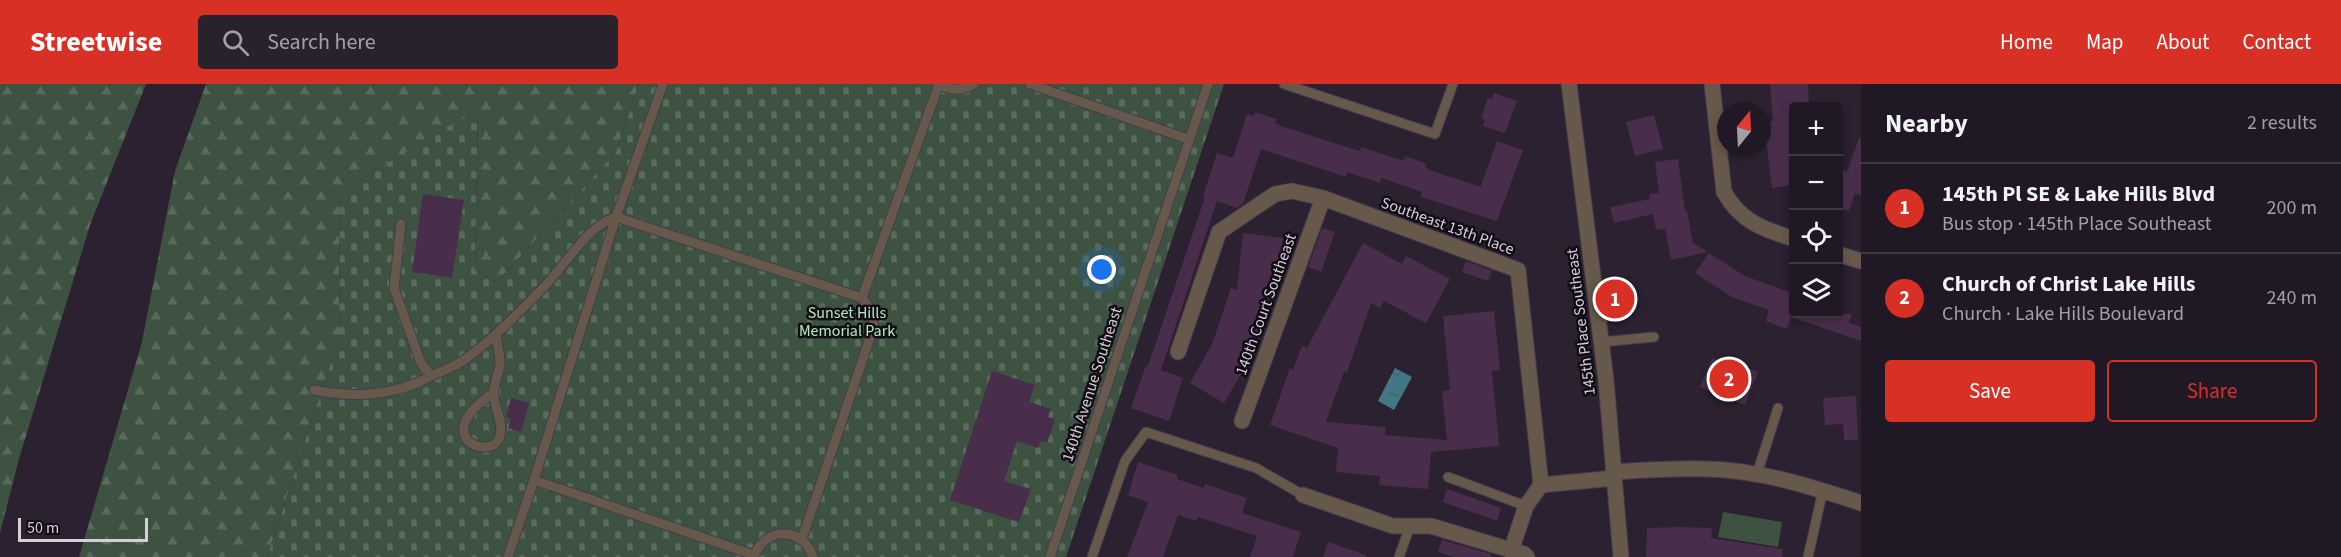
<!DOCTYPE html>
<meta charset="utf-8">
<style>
body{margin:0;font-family:"Source Sans 3",sans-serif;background:#28222d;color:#f1f3f6}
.controls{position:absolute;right:18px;top:18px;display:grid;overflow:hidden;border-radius:6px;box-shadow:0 3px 9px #0003}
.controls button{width:54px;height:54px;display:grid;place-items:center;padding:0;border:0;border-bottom:2px solid #3d3842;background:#201925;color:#f1f3f6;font:30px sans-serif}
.compass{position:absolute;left:1717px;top:18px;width:54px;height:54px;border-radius:50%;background:#201925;box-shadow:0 3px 9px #0003;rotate:18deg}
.scale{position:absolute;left:18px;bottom:15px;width:130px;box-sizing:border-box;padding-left:6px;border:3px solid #d6cfda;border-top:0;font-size:16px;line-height:21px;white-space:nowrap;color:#d6cfda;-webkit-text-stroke:4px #110d14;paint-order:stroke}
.you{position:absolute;left:1102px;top:186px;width:21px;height:21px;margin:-15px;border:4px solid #fff;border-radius:50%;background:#1a73e8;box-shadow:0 0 0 9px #1a73e833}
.badge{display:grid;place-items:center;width:39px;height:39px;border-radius:50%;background:#d93025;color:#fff;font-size:20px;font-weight:700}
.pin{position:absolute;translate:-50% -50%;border:3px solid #fff;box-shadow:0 2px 6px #0006}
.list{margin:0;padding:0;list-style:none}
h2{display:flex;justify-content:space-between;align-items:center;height:78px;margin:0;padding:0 24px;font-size:26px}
h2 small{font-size:20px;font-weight:400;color:#a2a0a7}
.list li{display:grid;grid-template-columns:39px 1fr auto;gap:18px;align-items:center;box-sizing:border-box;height:90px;padding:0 24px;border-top:2px solid #3d3842}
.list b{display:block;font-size:22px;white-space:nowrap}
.list p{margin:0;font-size:20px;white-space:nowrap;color:#a2a0a7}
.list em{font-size:20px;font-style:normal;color:#a2a0a7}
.actions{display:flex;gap:12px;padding:18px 24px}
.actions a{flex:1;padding:14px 0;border:2px solid #d93025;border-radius:6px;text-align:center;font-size:21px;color:#d93025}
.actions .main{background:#d93025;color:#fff}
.icon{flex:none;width:33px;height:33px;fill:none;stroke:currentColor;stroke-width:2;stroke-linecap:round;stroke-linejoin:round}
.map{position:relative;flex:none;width:1861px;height:473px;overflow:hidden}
header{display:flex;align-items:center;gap:36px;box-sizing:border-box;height:84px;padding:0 30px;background:#d93025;color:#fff}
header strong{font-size:28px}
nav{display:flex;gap:33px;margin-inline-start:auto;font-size:21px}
.search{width:420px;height:54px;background:#28222d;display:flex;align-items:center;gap:15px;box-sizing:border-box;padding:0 21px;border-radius:6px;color:#a2a0a7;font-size:22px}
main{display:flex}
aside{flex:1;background:#201925}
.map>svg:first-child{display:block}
.forest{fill:url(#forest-firs)}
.cemetery{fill:url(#cemetery-stones)}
.park{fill:#3d5240}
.water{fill:url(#water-ripples)}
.building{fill:#492e4b}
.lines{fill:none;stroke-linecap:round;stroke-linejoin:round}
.service-casing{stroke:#463d4c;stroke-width:11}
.minor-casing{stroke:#463d4c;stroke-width:17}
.tertiary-casing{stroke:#463d4c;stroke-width:17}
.service{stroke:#66584b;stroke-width:9}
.minor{stroke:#66584b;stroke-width:15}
.tertiary{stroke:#66584b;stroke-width:15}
.labels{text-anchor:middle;stroke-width:5;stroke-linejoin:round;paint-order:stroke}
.street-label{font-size:16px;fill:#d6cfda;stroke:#110d14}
.park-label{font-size:16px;fill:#b1edbc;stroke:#110d14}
</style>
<header>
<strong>Streetwise</strong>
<div class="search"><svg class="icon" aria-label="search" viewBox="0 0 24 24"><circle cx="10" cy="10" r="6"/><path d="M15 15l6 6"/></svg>Search here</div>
<nav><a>Home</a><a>Map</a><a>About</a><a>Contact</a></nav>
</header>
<main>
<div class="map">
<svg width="1861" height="473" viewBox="0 0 1861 473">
<defs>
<pattern id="forest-firs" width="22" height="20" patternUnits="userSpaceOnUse" patternTransform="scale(1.5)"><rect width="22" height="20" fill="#3d5240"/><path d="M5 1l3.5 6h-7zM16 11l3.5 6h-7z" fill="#586a5b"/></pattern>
<pattern id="cemetery-stones" width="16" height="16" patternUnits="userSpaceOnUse" patternTransform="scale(1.5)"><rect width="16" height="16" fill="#3d5240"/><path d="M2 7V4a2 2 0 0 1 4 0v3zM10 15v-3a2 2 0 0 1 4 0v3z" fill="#586a5b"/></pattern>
<pattern id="water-ripples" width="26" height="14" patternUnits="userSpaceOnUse" patternTransform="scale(1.5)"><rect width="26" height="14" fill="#427885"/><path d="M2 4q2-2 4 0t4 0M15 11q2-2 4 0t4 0" fill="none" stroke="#41616a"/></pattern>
</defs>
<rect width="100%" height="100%" fill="#2b2131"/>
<g class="forest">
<polygon points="0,0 146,0 90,141 19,375 0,449"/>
<polygon points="206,0 639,0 616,68 497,198 475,186 478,25 340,108 339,254 267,473 79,473 142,258 175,87"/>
</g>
<polygon class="cemetery" points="639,0 1224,0 1066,473 267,473 339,254 340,108 478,24 475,186 497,198 616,68"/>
<polygon class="park" points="1723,428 1782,438 1778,463 1718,453"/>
<polygon class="water" points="1395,284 1412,293 1394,326 1378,317"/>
<g class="building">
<polygon points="1770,0 1808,0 1809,22 1794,22 1794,101 1772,104 1766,55 1762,55 1762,38 1773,37"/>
<polygon points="1494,9 1517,17 1505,49 1483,42 1485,36 1481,34 1488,14 1492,15"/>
<polygon points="1255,28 1276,35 1275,39 1281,42 1353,65 1360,67 1361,63 1404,77 1405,72 1427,80 1425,83 1432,87 1478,102 1481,102 1497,57 1523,66 1497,137 1421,113 1422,108 1381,94 1380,99 1347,88 1346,93 1261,65 1243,120 1237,124 1217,117 1161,286 1183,294 1169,337 1131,324 1146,281 1148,282 1205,113 1203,113 1217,69 1233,74 1247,30 1254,32"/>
<polygon points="1654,31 1663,65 1635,72 1626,38"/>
<polygon points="1859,54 1861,54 1861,111 1855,109 1849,127 1839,124 1839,85 1847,88"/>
<polygon points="1678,75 1685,127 1687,127 1693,159 1708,168 1671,176 1665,145 1656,146 1653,130 1614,139 1610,123 1650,115 1649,110 1659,109 1655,78"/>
<polygon points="423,110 464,116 452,194 412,188"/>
<polygon points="1322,144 1335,148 1321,188 1308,183"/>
<polygon points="1243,149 1283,154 1278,200 1275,199 1248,278 1224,319 1190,299 1213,258 1231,204 1237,206"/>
<polygon points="1363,159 1402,180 1406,172 1450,195 1426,239 1384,217 1380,224 1371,219 1347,288 1344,287 1326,338 1386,343 1385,351 1447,356 1442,307 1450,306 1443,232 1494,227 1500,287 1492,287 1499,362 1431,368 1428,405 1379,401 1380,392 1336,388 1338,364 1270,341 1290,284 1293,286 1302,261 1307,264"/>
<polygon points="1709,169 1745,192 1794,210 1793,230 1852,230 1849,239 1861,243 1861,257 1791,233 1787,245 1766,237 1769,226 1732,213 1695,189"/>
<polygon points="1466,177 1492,187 1488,197 1462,188"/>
<polygon points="1712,274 1740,286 1742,281 1758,288 1745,321 1700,303"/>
<polygon points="992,287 1035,301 1029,318 1051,325 1048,333 1055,335 1047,359 1041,357 1038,364 1017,357 1004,397 1031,405 1019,438 950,416"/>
<polygon points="1856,312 1858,356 1844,356 1843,340 1825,341 1823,314"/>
<polygon points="511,314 529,319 521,348 508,344 511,335 506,333"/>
<polygon points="1138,378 1178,391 1177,395 1204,404 1205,400 1247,414 1242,429 1301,448 1293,473 1250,473 1257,452 1198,433 1196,437 1178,431 1163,473 1127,473 1148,418 1128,411"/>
<polygon points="1447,405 1501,424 1497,437 1443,418"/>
<polygon points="1679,443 1712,444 1711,454 1783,465 1782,473 1646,473 1647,444"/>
<polygon points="1442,456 1491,470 1491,473 1455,473 1438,468"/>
<polygon points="1328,458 1366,471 1366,473 1323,473"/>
</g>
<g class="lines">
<defs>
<g id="service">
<path d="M 938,0 C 951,7 961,7 974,0"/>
<polyline points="1030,0 1188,55"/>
<polyline points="1284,0 1435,50 1453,0"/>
<path d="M 401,140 L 394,204 L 421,279 L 431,292 C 442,287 454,283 464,276 C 494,255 519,228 545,202 C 565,181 589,140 616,133 L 862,214 L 871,226 L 874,242 L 802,455"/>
<polyline points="862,214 939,0"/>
<polyline points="1601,258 1654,253"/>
<path d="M 314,306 C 353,314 396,312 431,292"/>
<path d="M 493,309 C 428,354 490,376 499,355 C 505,339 494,326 494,310 C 493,300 500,289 500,278 C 500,269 497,260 496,251"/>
<polyline points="1757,390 1778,324"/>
<polyline points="1448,393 1526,422"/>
<polyline points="534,396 616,133 663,0"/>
<polyline points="508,473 534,396 754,471"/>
<path d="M 754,473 C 764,442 803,442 813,473"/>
<polyline points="1050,473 1208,0"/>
<polyline points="1092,473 1125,377 1146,348 1256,384 1303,411"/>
<polyline points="1399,473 1410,442"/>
<polyline points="1808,473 1823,406"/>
</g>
<g id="minor">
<path d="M 1712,0 L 1724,108 C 1741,138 1763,145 1794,155"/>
<polyline points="1838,170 1861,177"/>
<polyline points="1178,268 1219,148 1275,110 1292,107 1323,114 1518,186 1541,401 1615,394"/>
<polyline points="1242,337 1323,114"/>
<polyline points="1303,411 1393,442 1431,442 1524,470 1527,473"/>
<polyline points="1511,467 1526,422 1541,401"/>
</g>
<g id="tertiary">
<polyline points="1569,0 1606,296 1621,473"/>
<path d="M 1614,388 C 1645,386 1676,384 1707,385 C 1760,386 1812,403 1861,419"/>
</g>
</defs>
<use href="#service" class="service-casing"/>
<use href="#minor" class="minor-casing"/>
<use href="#tertiary" class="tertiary-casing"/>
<use href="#service" class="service"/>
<use href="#minor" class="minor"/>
<use href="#tertiary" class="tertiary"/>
</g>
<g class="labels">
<g class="street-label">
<text transform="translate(1448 141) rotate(20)" y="6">Southeast 13th Place</text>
<text transform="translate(1265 220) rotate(-70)" y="6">140th Court Southeast</text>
<text transform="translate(1580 238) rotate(-97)" y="6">145th Place Southeast</text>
<text transform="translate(1091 300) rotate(-72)" y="6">140th Avenue Southeast</text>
</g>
<g class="park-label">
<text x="847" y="234">Sunset Hills<tspan x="847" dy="18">Memorial Park</tspan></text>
</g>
</g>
</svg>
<div class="controls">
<button>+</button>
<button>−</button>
<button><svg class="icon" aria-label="locate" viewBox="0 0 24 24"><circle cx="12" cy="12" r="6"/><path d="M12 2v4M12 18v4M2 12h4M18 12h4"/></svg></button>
<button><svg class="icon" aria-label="layers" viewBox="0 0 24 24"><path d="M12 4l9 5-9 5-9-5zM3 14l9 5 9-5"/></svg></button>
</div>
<svg class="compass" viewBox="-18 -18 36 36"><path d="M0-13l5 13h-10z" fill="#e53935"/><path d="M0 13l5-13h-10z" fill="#a2a0a7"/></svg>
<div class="scale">50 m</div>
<div class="you"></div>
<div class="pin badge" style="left:1615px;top:215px">1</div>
<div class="pin badge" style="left:1729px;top:295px">2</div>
</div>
<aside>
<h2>Nearby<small>2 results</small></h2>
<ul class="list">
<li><span class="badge">1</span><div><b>145th Pl SE &amp; Lake Hills Blvd</b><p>Bus stop · 145th Place Southeast</p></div><em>200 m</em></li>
<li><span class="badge">2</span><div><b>Church of Christ Lake Hills</b><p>Church · Lake Hills Boulevard</p></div><em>240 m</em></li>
</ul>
<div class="actions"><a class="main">Save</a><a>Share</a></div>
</aside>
</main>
